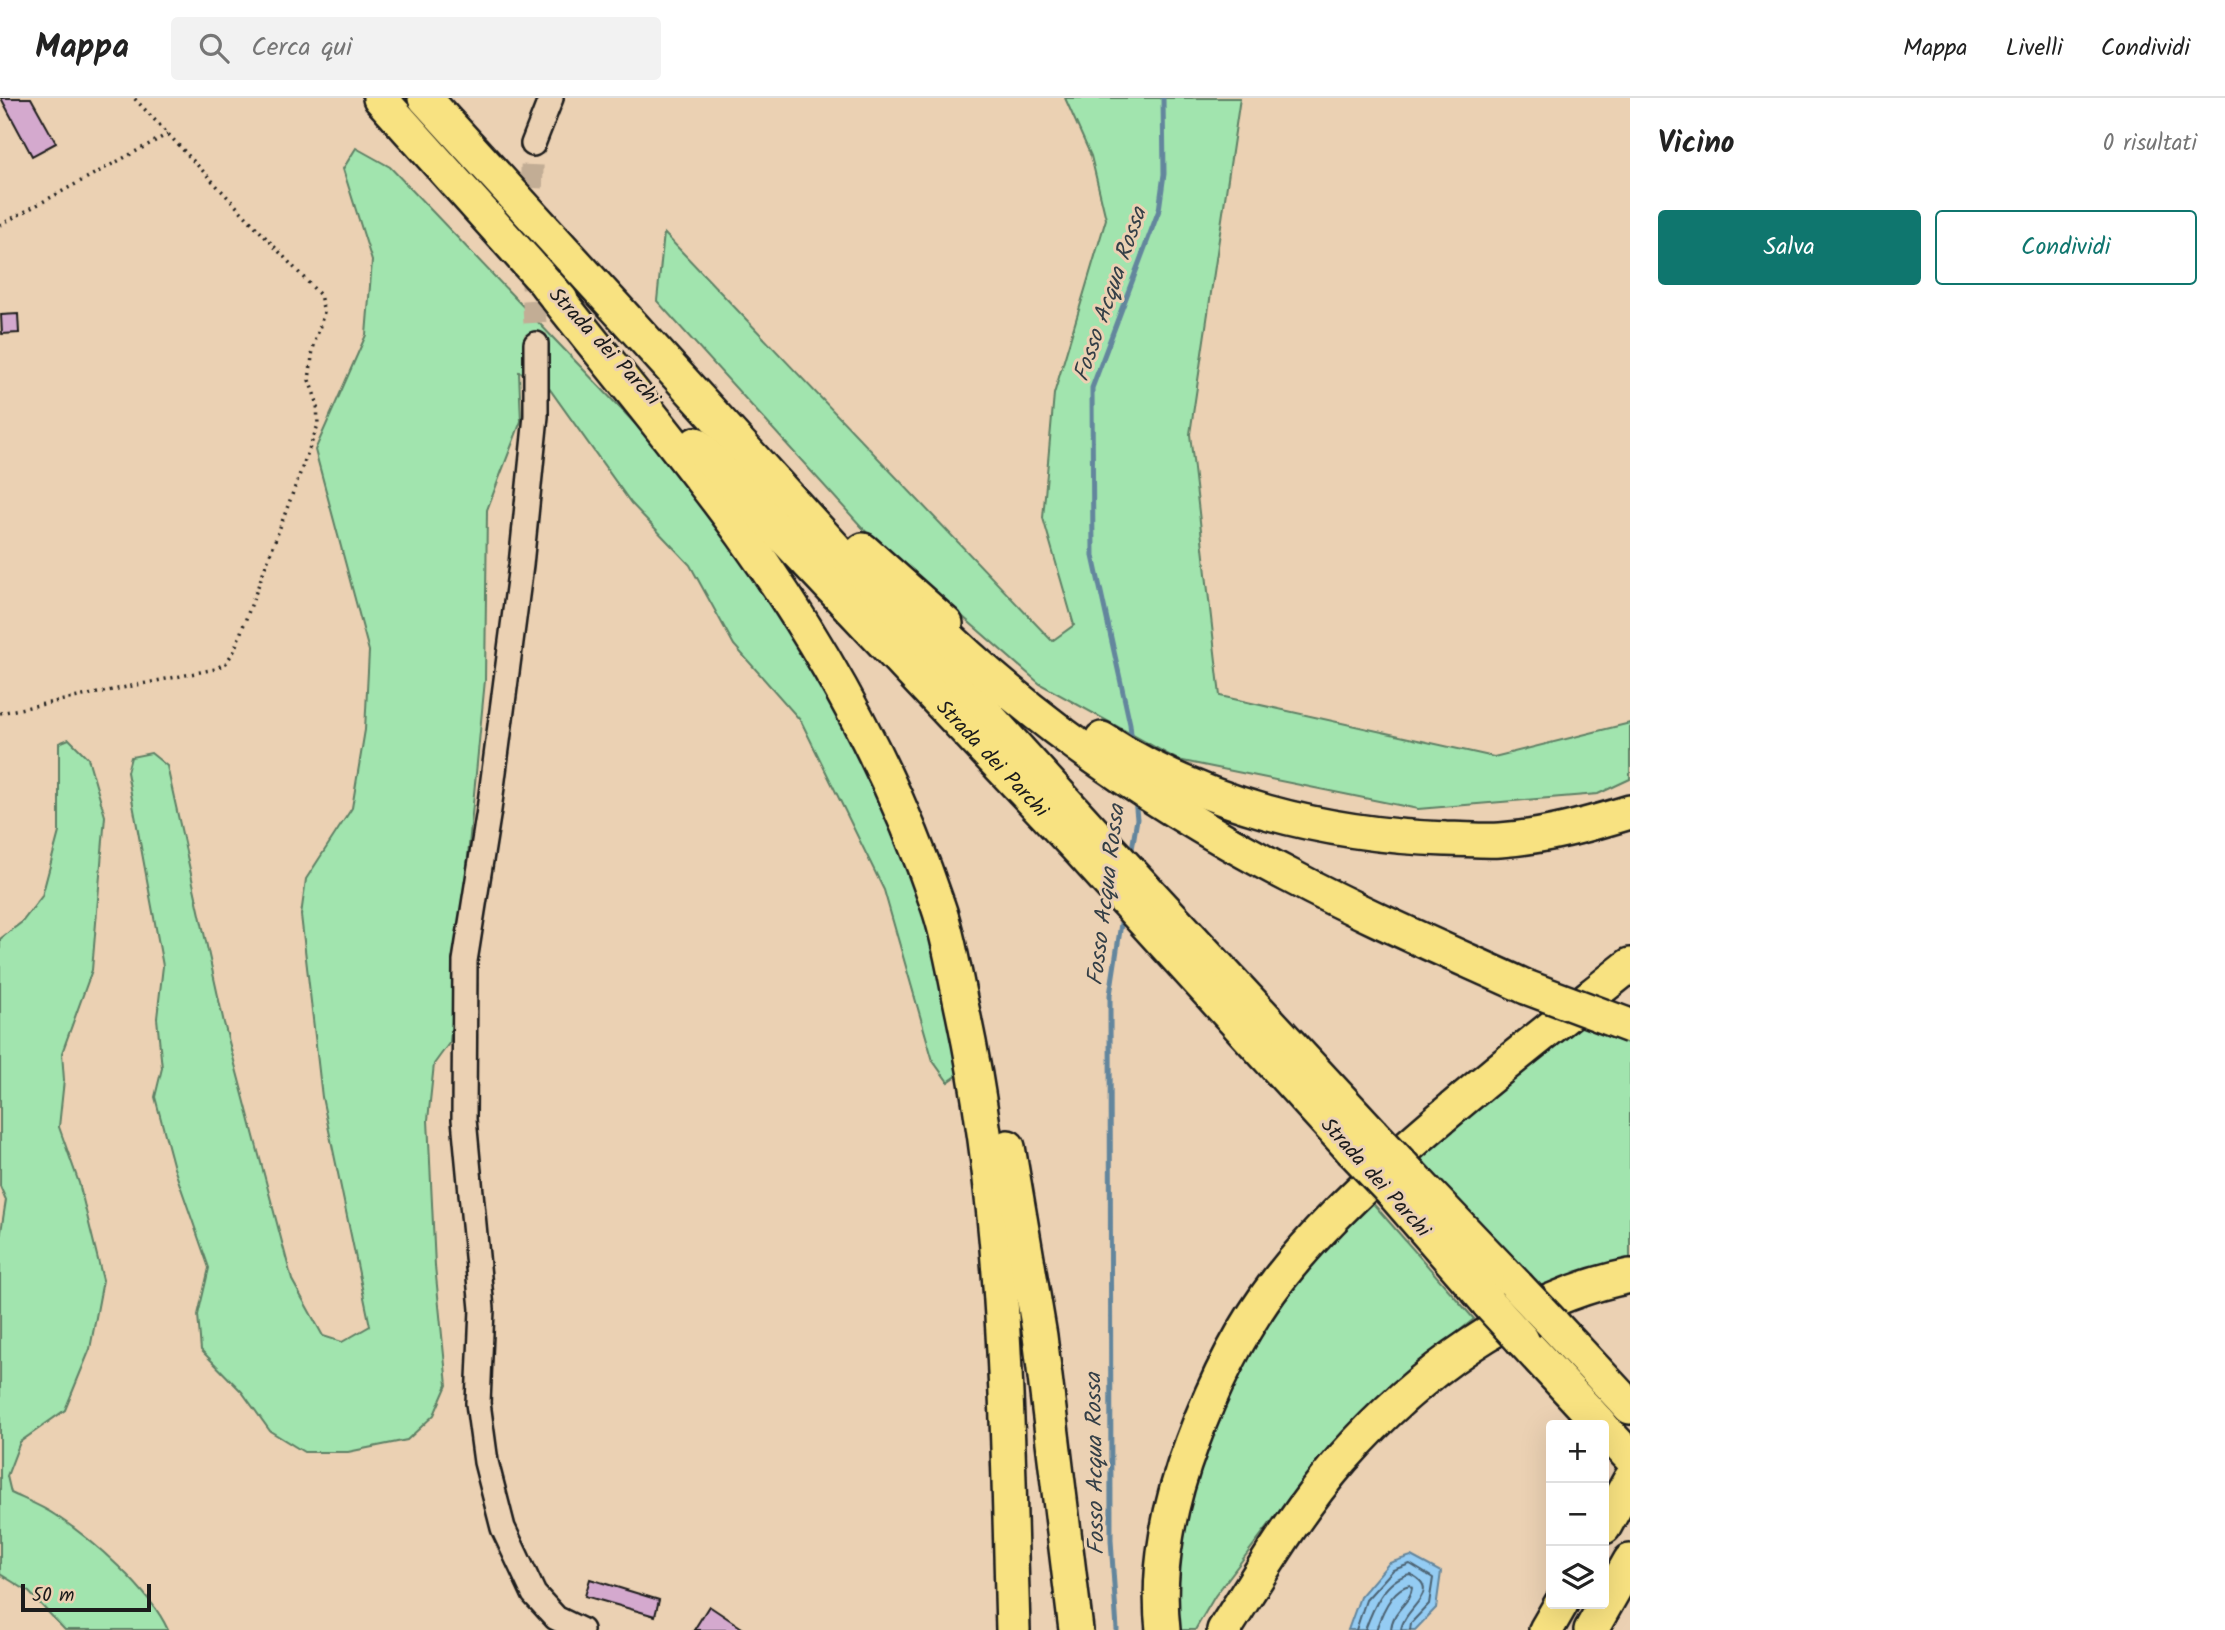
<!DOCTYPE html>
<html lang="it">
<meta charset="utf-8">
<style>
body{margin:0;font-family:Kalam,sans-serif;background:#f2f2f2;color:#222}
.controls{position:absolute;right:21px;bottom:21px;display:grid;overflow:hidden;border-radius:7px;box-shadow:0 7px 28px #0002}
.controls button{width:63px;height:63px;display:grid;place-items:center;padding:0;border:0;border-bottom:2px solid #e0e0e0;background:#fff;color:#222;font:35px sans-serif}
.scale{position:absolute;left:21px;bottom:18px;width:130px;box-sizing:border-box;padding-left:7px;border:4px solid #1c1c1c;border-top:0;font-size:19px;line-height:24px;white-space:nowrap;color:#1c1c1c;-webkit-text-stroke:5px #ebd1b3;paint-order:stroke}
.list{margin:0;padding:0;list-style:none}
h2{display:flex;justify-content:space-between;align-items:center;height:91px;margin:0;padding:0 28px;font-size:30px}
h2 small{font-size:23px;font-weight:400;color:#767676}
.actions{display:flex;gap:14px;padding:21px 28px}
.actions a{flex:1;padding:16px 0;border:2px solid #0f766e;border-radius:7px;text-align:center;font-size:24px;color:#0f766e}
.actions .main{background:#0f766e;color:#fff}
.icon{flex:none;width:38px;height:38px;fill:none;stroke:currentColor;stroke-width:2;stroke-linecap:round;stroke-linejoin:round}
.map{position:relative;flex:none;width:1630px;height:1532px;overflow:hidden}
header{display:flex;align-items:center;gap:42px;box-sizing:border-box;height:98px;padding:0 35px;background:#fff;border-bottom:2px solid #e0e0e0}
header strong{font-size:33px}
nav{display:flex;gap:38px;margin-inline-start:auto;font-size:24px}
.search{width:490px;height:63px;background:#f2f2f2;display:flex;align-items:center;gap:18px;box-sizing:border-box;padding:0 24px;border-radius:7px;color:#767676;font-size:26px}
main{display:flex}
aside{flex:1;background:#fff}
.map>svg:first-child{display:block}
.green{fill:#a1e4ae;stroke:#5e8065;stroke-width:2}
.water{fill:#94ccf3;stroke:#64869d;stroke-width:2}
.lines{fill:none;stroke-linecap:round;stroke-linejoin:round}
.shore{stroke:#4c6272;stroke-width:2}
.stream{stroke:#64869d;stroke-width:5}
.building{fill:#d4a9ce;stroke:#1c1c1c;stroke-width:2}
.minor-tunnel{stroke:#c2ad95;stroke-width:23;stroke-dasharray:23 11;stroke-linecap:butt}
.minor-casing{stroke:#1c1c1c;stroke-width:28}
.highway-casing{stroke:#1c1c1c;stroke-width:38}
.path{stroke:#1c1c1c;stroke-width:3.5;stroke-dasharray:2 5;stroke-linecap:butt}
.minor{stroke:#ebd1b3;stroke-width:23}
.highway{stroke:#f8e281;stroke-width:33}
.highway-bridge-casing{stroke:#1c1c1c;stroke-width:38;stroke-linecap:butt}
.highway-bridge{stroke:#f8e281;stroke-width:33}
.labels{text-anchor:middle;stroke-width:6;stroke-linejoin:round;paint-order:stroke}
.street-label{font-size:21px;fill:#1c1c1c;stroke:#ebd1b3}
.water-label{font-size:23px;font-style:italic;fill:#343f47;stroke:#ebd1b3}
</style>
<header>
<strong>Mappa</strong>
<div class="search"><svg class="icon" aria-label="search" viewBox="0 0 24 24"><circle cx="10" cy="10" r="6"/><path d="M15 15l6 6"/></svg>Cerca qui</div>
<nav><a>Mappa</a><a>Livelli</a><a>Condividi</a></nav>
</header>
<main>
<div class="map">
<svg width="1630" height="1532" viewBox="0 0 1630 1532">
<rect width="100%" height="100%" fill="#ebd1b3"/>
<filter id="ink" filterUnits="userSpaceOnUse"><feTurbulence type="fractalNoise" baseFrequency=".0143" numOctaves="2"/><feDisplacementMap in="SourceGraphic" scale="14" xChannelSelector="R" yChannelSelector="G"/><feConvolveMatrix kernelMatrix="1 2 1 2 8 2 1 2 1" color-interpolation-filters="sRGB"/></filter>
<g filter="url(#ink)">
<g class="green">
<polygon points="1065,0 1240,0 1190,336 1220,598 1494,659 1630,625 1630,681 1598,696 1418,711 1178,662 1040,586 869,437 657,203 664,135 1052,543 1074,527 1043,420 1054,296 1106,121 1091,58"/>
<polygon points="356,50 390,69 663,355 769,500 823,589 890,723 939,860 965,972 948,984 933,963 884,792 801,623 734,547 690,467 631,405 541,279 519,274 521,323 487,412 485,582 450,944 434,966 428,1022 435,1168 447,1287 434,1317 407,1342 348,1354 304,1354 270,1333 242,1294 201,1252 198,1217 209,1170 174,1070 155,999 162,970 157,920 163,868 127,674 131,659 151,655 167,668 224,925 292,1182 323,1238 342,1244 370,1228 322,999 301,817 306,781 352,710 365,632 369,553 315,352 366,237 372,163 343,71"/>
<path d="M 69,641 L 88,660 L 105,718 L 92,872 L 62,955 L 64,982 L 59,1029 L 79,1085 L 103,1182 L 90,1251 L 65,1312 L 20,1344 L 7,1378 L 11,1395 C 26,1402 42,1408 55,1417 C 92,1441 150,1492 168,1532 L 65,1532 L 29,1494 L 0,1476 L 0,1140 L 6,1102 L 0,1088 L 0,841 L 22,824 L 42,798 L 59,734 L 59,645 Z"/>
<polygon points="1579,926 1630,946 1630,1165 1543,1195 1420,1060"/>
<path d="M 1370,1102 L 1474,1221 L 1399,1282 L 1339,1339 L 1299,1387 L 1215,1498 L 1195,1532 L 1174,1532 C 1176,1504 1174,1474 1179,1447 C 1194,1349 1240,1259 1299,1182 C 1320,1154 1347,1128 1370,1102 Z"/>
</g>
<polygon class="water" points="1411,1458 1441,1474 1436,1510 1415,1532 1348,1532 1360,1499 1389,1465"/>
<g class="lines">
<g class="shore">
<polyline points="1356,1532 1366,1502 1393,1472 1410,1466 1433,1480 1429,1506 1411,1525 1410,1532"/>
<path d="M 1365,1532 C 1373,1510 1385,1481 1410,1476 C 1445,1493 1403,1510 1401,1532"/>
<path d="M 1376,1532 C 1381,1517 1392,1490 1410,1487 L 1412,1490 C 1410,1507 1392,1511 1391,1532"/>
</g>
<g class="stream">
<polyline points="1132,646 1130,626 1093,458 1092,290 1159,112 1164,76 1163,0"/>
<polyline points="1131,757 1137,721 1135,701"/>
<polyline points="1117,1532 1111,1442 1110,897 1122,819"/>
</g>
</g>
<g class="building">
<polygon points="1,0 31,0 56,45 32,58"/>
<polygon points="18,216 19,235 2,236 1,217"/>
<polygon points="590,1481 659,1502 655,1518 585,1498"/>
<polygon points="709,1508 745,1532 694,1532"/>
</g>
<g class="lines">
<g class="minor-tunnel">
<polyline points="530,124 533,46"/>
<polyline points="532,168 536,246"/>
</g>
<defs>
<g id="minor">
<polyline points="533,46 551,0"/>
<polyline points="536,246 536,318 521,467 489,712 465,863 464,1021 482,1211 478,1305 486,1364 503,1430 534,1496 556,1520 581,1532"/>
</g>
<g id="highway">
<polyline points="380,0 561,202"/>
<polyline points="425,0 1096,737 1372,1035"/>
<path d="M 547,187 C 612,270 681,351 743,437 C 824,550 893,675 938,808 C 950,842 955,880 963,915 C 1007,1119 1007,1325 1013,1532"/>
<path id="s1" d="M 696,346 L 1081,754 L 1352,1052"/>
<polyline points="863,452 946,526"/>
<path d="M 923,515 C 1031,623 1155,708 1290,778 C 1367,819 1447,853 1526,889"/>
<path d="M 1102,641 C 1204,707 1326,737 1446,741 C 1464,741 1482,743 1500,742 C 1545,739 1587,727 1630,714"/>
<polyline points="1008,1049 1040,1238 1076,1532"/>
<polyline points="1412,1078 1517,1188"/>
<polyline points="1391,1093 1489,1206"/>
<polyline points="1553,1226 1630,1309"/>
<polyline points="1522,1242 1601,1327"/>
<polyline points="1604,1331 1630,1359"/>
<polyline points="1604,1429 1630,1382"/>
<path d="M 1163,1532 C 1156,1470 1170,1403 1192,1345 C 1213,1288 1241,1230 1279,1181 C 1314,1136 1354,1098 1396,1059 C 1471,992 1551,930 1630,867"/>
<path d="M 1224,1532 C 1261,1474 1297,1413 1342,1361 C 1416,1277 1518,1200 1630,1178"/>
<polyline points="1546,1532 1561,1506"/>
<polyline points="1591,1532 1630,1463"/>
</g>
</defs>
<use href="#minor" class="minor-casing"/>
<use href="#highway" class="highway-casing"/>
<g class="path">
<polyline points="0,127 168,36"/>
<polyline points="0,615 215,571 226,565 234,553 318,327 317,304 309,282 313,251 324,214 320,197 134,0"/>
</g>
<use href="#minor" class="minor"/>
<use href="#highway" class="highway"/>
<defs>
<g id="highway-bridge">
<polyline points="1526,889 1630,928"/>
<polyline points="1372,1035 1412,1078"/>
<polyline points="1352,1052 1391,1093"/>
<polyline points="1517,1188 1553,1226"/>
<polyline points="1489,1206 1522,1242"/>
</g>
</defs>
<use href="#highway-bridge" class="highway-bridge-casing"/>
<use href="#highway-bridge" class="highway-bridge"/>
</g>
</g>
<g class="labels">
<g class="street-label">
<text transform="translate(605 248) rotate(47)" y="7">Strada dei Parchi</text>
<text dy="7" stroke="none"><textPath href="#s1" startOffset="432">Strada dei Parchi</textPath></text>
<text transform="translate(1376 1079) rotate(48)" y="7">Strada dei Parchi</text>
</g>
<g class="water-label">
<text transform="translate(1109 196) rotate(-71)" y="8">Fosso Acqua Rossa</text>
<text transform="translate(1105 797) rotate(-83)" y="8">Fosso Acqua Rossa</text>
<text transform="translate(1094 1366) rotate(-91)" y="8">Fosso Acqua Rossa</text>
</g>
</g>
</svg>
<div class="controls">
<button>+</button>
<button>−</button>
<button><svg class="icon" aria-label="layers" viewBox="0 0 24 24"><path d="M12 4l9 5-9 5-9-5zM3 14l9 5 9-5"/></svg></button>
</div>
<div class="scale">50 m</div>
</div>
<aside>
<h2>Vicino<small>0 risultati</small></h2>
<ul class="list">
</ul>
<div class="actions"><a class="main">Salva</a><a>Condividi</a></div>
</aside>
</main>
